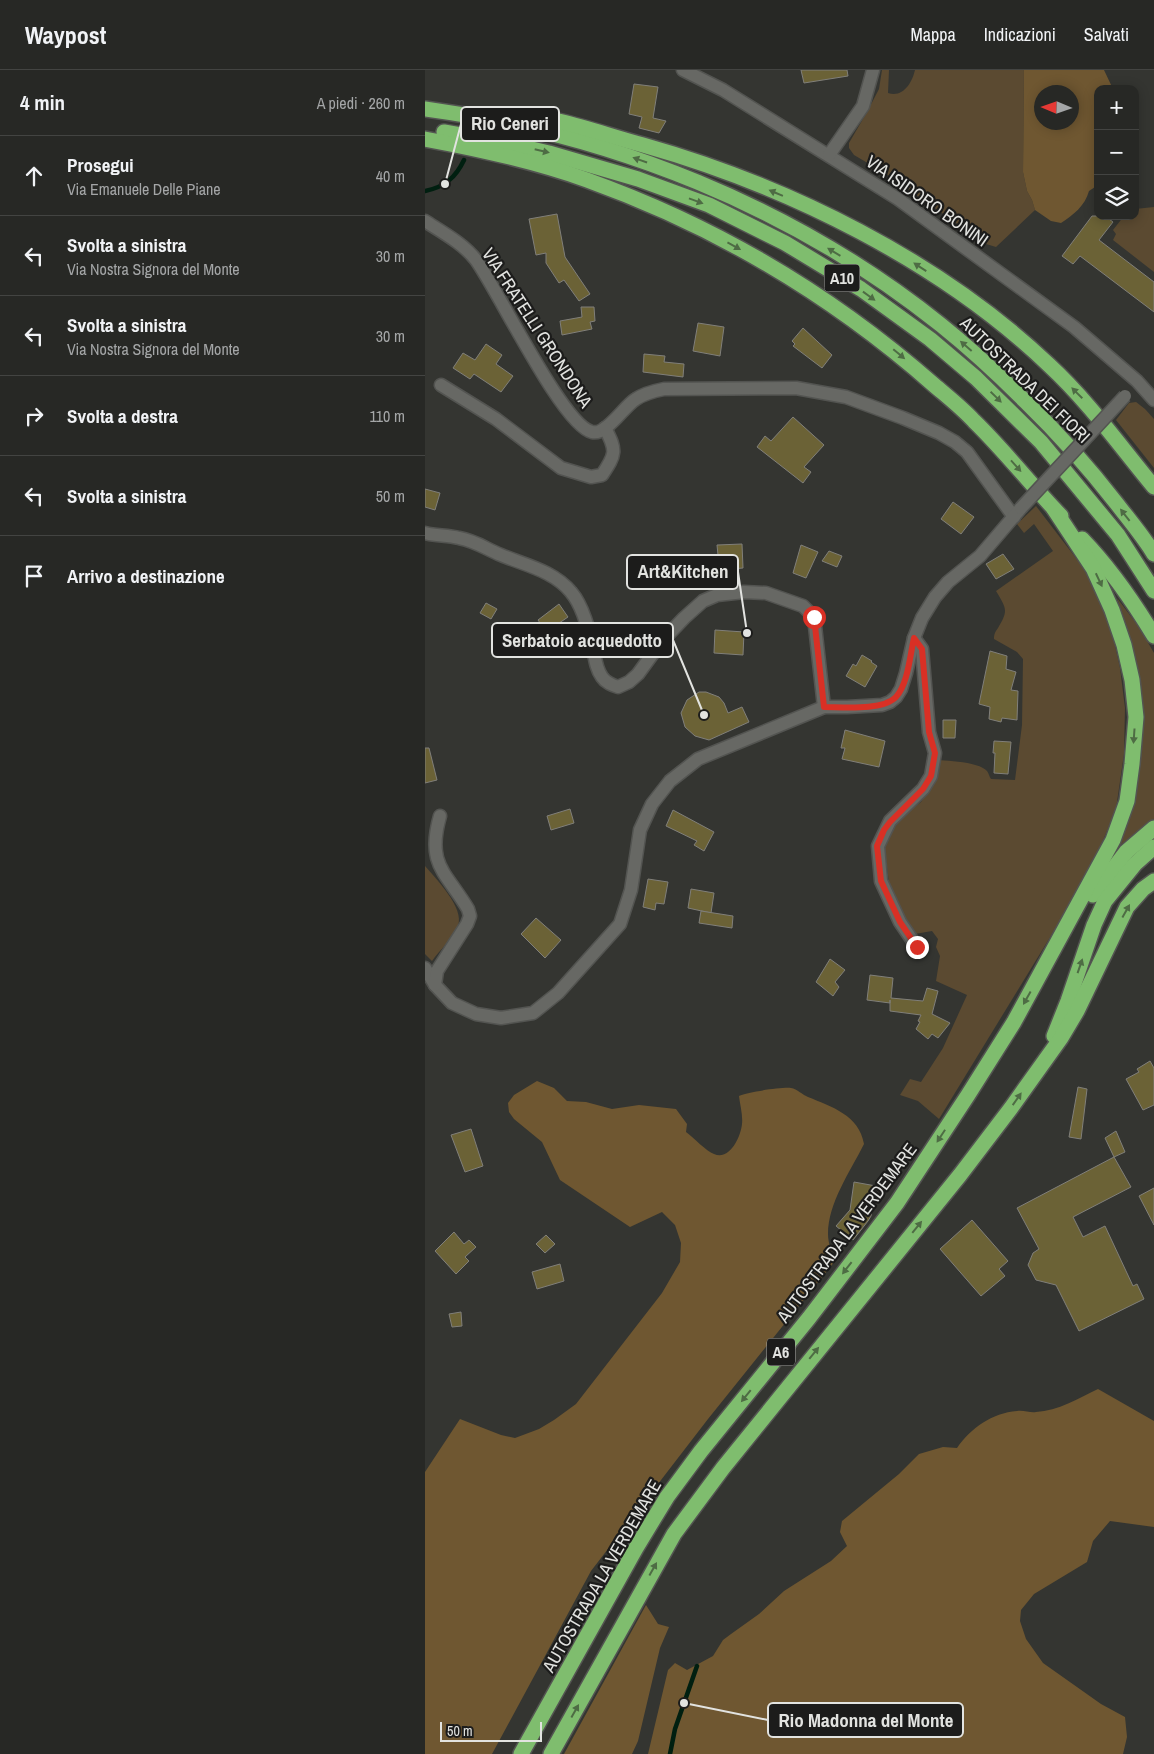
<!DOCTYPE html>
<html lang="it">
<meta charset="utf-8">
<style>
body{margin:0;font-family:"Archivo Narrow",sans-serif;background:#2f302d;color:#f1f3f6}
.controls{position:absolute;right:15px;top:15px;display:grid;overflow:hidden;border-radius:10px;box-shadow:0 2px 12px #0003}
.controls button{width:45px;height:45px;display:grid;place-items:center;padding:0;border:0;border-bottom:1px solid #434442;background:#272825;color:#f1f3f6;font:25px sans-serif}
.compass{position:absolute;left:609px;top:15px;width:45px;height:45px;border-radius:50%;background:#272825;box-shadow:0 2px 12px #0003;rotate:272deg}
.scale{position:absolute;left:15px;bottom:12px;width:102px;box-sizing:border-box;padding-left:5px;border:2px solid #e2e3e0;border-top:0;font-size:14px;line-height:18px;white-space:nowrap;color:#e2e3e0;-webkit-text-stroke:4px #1c1c1b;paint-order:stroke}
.stop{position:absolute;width:15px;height:15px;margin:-11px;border:4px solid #d93025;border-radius:50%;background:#fff}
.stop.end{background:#d93025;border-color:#fff;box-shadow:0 1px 5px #0008}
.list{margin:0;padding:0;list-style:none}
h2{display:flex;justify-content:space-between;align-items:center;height:65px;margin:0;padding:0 20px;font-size:21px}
h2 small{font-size:16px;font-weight:400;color:#a4a6a7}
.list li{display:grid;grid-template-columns:32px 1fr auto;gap:15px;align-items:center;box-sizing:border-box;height:80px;padding:0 20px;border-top:1px solid #434442}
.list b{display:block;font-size:19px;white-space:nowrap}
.list p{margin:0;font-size:16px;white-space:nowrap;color:#a4a6a7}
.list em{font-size:16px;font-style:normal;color:#a4a6a7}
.icon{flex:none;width:28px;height:28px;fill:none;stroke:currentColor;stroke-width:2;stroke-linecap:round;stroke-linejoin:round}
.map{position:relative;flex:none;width:729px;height:1684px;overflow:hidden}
header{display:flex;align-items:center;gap:30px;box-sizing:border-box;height:70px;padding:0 25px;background:#272825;border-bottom:1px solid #434442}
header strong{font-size:24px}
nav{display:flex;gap:28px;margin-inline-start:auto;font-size:18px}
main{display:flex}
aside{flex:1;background:#272825}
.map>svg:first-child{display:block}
.green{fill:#5b4a31}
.forest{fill:#6f5731;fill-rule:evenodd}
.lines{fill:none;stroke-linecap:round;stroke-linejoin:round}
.stream{stroke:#001f10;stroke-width:4.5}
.building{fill:#6b6236;stroke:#807f7a}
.minor-casing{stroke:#535451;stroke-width:15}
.highway-casing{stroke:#535451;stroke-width:18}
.minor{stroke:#676864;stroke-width:12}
.highway{stroke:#7fbd6e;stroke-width:15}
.minor-bridge-casing{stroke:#535451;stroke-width:15;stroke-linecap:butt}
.minor-bridge{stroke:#676864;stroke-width:12}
.oneway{fill:#4e6c44}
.route{stroke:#d93025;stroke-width:6}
.labels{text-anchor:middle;stroke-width:4.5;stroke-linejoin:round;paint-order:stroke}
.shield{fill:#1c1c1b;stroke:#a7a7a5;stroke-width:1}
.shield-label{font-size:16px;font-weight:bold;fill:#e2e3e0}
.street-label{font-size:18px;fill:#e2e3e0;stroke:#1c1c1b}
.leader{fill:none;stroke:#e2e3e0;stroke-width:2}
.callout-dot{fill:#e2e3e0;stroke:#1c1c1b;stroke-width:2}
.callout{fill:#1c1c1b;stroke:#e2e3e0;stroke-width:2}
.callout-label{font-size:19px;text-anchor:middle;font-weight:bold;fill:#e2e3e0}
</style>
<header>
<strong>Waypost</strong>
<nav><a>Mappa</a><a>Indicazioni</a><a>Salvati</a></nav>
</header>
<main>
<aside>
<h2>4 min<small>A piedi · 260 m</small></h2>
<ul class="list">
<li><svg class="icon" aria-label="ahead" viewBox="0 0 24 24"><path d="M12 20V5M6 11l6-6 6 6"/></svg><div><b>Prosegui</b><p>Via Emanuele Delle Piane</p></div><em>40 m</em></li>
<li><svg class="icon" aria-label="left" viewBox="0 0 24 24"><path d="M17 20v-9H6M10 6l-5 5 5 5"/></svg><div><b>Svolta a sinistra</b><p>Via Nostra Signora del Monte</p></div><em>30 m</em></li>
<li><svg class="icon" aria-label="left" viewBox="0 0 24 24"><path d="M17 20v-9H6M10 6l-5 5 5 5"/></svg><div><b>Svolta a sinistra</b><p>Via Nostra Signora del Monte</p></div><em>30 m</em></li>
<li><svg class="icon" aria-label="right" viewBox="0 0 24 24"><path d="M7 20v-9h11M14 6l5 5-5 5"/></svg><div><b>Svolta a destra</b></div><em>110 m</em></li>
<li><svg class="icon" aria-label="left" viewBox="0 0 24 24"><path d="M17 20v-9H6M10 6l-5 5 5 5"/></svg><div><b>Svolta a sinistra</b></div><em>50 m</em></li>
<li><svg class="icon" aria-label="arrive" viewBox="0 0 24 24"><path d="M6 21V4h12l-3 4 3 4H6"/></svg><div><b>Arrivo a destinazione</b></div></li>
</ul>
</aside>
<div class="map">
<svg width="729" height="1684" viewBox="0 0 729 1684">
<rect width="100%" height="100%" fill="#343531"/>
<g class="green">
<path d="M 457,0 L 464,0 L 463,23 C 478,28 487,13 490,0 L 599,0 L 598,102 L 602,121 L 607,130 L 610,140 L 571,177 L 561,174 L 463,105 L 429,85 L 424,78 L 424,73 L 442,42 L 454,19 Z"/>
<polygon points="729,137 729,202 688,170 691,164 688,160 699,146 710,146 710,139"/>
<polygon points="711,332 720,339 729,349 729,398 691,350 704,333"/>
<path d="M 611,436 L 657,496 L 683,544 L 695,598 L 700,638 L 699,684 L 691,739 L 672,785 L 635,851 L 514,1049 L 493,1031 L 475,1025 L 485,1009 L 496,1012 L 518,978 L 542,925 L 511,911 L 515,886 L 511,877 L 513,869 L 507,861 L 490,864 L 477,843 L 464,813 L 459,774 L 469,752 L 496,732 L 510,710 L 513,690 C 525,691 554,692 562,701 C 564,704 564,706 566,709 L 590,710 L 597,655 L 598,589 L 592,582 L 569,569 C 569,564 570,562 573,558 C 584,540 581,538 571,521 L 628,481 L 609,454 L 599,463 L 592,454 Z"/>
<path d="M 692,528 L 714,557 L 729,583 L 729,749 L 693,777 C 697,766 702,756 705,745 C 711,729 713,712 715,696 C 723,634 713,587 692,528 Z"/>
<path d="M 0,796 C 11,809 40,838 33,856 C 29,867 14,881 7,891 L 0,884 Z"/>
</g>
<g class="forest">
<path d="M 599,0 L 679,0 L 688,19 L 673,19 L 673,115 L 664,121 C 660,136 648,145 636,153 L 626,151 L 610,140 L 607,130 L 602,121 L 598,102 ZM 646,22 L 646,52 L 616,52 L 616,22 Z"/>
<path d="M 112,1011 L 129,1018 L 142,1031 L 161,1032 L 187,1039 L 214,1035 L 251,1039 L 262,1054 L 261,1062 C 269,1068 281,1081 289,1084 C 305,1091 316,1066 317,1054 C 318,1045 315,1035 314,1026 C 323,1022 356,1017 366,1018 C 372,1019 378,1025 383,1027 C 407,1037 434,1045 439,1074 C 425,1102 403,1133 403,1164 C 403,1173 407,1183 410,1191 L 283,1349 L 166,1501 L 67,1684 L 0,1684 L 0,1402 L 35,1349 L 76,1365 L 90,1368 L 114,1359 L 129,1350 L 151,1334 L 237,1223 L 255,1192 L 256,1173 L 250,1155 L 237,1142 L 205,1157 L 135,1110 L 117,1072 L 89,1049 L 84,1042 L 83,1033 L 89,1025 Z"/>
<path d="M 673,1319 L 729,1351 L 729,1457 L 685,1451 L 668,1471 L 662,1492 L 609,1524 L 596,1540 L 595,1551 L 601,1569 L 618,1593 L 676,1634 L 700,1647 L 702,1667 L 698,1684 L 223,1684 L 243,1600 L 250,1593 L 262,1600 L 288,1586 L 298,1570 L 306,1564 L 334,1544 L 359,1521 L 406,1491 L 422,1476 L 415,1462 L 417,1451 L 474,1404 L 494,1384 L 518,1377 L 532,1378 C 546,1358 567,1343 592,1341 C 599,1340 605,1343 611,1342 C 633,1341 654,1328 673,1319 Z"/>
<polygon points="221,1535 233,1554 244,1557 235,1578 213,1671 207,1684 139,1684"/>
</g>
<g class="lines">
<g class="stream">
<path d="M 0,121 C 20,117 31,107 39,90"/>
<polyline points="245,1684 250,1659 272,1596"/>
</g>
</g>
<g class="building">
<polygon points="376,0 422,0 423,6 379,13"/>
<polygon points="209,14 233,17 228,48 241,51 234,63 214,58 217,47 204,44"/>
<polygon points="132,144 140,187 165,224 154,231 139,210 134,213 121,193 121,183 111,185 104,149"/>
<polygon points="667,146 680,146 688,152 674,170 729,212 729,242 655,186 648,194 637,186"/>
<polygon points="156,237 169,237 170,251 165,252 167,259 137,265 135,251 157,247"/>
<polygon points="273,253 299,257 295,286 268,281"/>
<polygon points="378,258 407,285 397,298 368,276 370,274 367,271"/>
<polygon points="61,274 77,285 71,294 88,306 76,322 49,304 45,309 28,298 38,283 50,290"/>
<polygon points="219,284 240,286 239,292 259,294 258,307 218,302"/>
<polygon points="368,347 399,375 379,397 386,402 378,413 332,377 340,366 346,371"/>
<polygon points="0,419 15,423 10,440 0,437"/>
<polygon points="528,432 549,447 536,464 516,449"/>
<polygon points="317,474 318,498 296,500 297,485 293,485 292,475"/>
<polygon points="376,475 393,482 381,508 368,503"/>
<polygon points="404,481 417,486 412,497 397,491"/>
<polygon points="578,484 589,499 571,509 561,494"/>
<polygon points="61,533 72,539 66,549 55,543"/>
<polygon points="134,534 143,547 121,562 113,550"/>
<polygon points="290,560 319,562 318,585 289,583"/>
<polygon points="565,581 582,586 581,599 591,602 586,620 593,621 592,650 577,648 576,652 564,649 565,637 554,634"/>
<polygon points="437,585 447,591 446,592 452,596 440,617 421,606 428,594 431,596"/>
<polygon points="274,622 281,622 294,627 299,633 303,643 317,637 324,652 284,670 270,666 260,657 256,643 262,630"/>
<polygon points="518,650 531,650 530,668 518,668"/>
<polygon points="420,660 460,671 454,697 417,689 420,678 416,678"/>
<polygon points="569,671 586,672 583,704 569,703 570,683 568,683"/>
<polygon points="0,678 4,678 12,710 0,713"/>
<polygon points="145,739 149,753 126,760 122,746"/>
<polygon points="248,740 289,762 279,781 269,775 272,771 241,756"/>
<polygon points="223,809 243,812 239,834 231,833 230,840 218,837"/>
<polygon points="266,819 289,823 286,843 263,838"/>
<polygon points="276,841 308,846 307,858 274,853"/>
<polygon points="111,848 136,870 120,888 96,864"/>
<polygon points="405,889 420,900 410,912 414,917 408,926 391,912"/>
<polygon points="445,905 468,908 466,928 498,931 502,918 513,921 507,944 525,953 513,968 507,964 503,969 491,959 495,952 493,951 496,945 465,941 465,930 465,933 442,930"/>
<polygon points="725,991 729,998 729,1035 718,1040 701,1009 714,1002 712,999"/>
<polygon points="653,1017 662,1019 656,1069 644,1067"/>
<polygon points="46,1059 58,1096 40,1102 26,1065"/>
<polygon points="691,1061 700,1082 689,1087 680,1068"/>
<polygon points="689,1087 706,1117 648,1147 658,1167 680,1156 708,1216 712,1214 719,1229 654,1261 631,1215 611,1210 603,1195 608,1183 614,1179 592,1138"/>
<polygon points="429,1112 451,1116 446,1146 443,1151 428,1170 411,1156 425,1140"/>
<polygon points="729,1118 729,1155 714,1126"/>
<polygon points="547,1150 583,1191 574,1199 580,1206 556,1226 515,1179"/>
<polygon points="29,1162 39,1174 44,1170 51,1177 40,1187 44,1191 31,1204 10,1181"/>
<polygon points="121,1165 130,1174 120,1183 111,1174"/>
<polygon points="135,1194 139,1211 112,1219 107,1202"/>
<polygon points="36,1242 37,1256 27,1257 24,1244"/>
</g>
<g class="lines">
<defs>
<g id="minor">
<polyline points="258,0 298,20 473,129 649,257 712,311 729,330"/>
<polyline points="404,85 438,36 448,0"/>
<path d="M 0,151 C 17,162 39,174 51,190 C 73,220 138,356 167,362 C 181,366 199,336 211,329 C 220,323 229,321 239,319 L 371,318 L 421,327 L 478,348 L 514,363 L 530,372 L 542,382 L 589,447"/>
<path d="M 16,315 L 71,349 L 136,398 L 166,407 L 177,405 C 191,384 192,381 180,358"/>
<path d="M 0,463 C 11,466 22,465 34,468 C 51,471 61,479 76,485 C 100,495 129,501 146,522 C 158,536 164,560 168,578 C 170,588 171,599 177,607 C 181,613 187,615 193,617 L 204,612 L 213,604 L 237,571 L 259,548 L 278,531 L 292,525 L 319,522 L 341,523 L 378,536 L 389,547 L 399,637"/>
<polyline points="489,568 497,579 504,662 510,683 506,706 498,719 465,751 453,776 456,811 475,852 492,877"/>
<polyline points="0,898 10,915 27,933 51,944 76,948 108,943 133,923 195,854 206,820 215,760 227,734 245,711 273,689 399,637 422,637 457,635 465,632 471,627 476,619 481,603 489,568 497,548 510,527 523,512 555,486 596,438"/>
<path d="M 10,915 L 12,901 L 42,854 L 45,846 L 43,839 C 21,802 1,795 15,746"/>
</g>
<g id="highway">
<path d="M 0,39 C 186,64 369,137 516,255 C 546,279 574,305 601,332 C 634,364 664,398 692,434 C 705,451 718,466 729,484"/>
<path d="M 88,45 C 132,46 176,64 218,75 C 363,116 515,191 624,295 C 664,332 695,376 729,417"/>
<polyline points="19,62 81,73 124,83 213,109 284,135 360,173 436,219 505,269 551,308 616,372 693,465 729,521"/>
<path d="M 0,69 C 54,79 110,91 162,110 C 290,156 408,226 509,315 C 523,327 537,338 549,351 C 580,381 606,415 636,446"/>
<path d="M 657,469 C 685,498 708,531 729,566"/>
<polyline points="668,825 701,782 729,758"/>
<polyline points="629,966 643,931 669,855 680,831 710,794 729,777"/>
<polyline points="96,1684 211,1478 242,1427 276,1381 384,1248 472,1133 543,1025 589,952 688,770 702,731 707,694 711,647 707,610 699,575 687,540 668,498 629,439"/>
<polyline points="126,1684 249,1464 298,1398 535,1105 586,1038 636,968 652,941 702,837 718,819 729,811"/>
</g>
</defs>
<use href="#minor" class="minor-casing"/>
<use href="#highway" class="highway-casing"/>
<use href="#minor" class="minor"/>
<use href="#highway" class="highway"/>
<defs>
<polyline id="minor-bridge" points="596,438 700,326"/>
</defs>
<use href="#minor-bridge" class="minor-bridge-casing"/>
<use href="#minor-bridge" class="minor-bridge"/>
</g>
<defs><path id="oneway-solid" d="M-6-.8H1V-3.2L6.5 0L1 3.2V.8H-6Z" transform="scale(1.25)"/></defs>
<g class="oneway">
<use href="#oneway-solid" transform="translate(117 81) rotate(13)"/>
<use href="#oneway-solid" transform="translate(215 90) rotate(-161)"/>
<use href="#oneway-solid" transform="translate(351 123) rotate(-157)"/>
<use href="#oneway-solid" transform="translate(271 131) rotate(20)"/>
<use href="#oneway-solid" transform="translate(309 176) rotate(29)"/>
<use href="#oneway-solid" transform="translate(409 182) rotate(-149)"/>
<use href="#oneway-solid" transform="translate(495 197) rotate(-147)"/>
<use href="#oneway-solid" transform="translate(444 226) rotate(36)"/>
<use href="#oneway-solid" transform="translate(541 276) rotate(-139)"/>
<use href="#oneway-solid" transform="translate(474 284) rotate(40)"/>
<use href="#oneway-solid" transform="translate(652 323) rotate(-135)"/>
<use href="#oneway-solid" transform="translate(571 327) rotate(44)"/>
<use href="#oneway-solid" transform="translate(591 396) rotate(48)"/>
<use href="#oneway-solid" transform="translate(700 445) rotate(-128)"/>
<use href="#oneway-solid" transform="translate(674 510) rotate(65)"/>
<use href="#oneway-solid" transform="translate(709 666) rotate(94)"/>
<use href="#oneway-solid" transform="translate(701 841) rotate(-61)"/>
<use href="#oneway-solid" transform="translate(655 896) rotate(-71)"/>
<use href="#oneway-solid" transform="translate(602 928) rotate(119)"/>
<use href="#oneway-solid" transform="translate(592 1029) rotate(-55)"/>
<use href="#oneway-solid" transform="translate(516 1066) rotate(123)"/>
<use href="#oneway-solid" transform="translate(492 1157) rotate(-51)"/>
<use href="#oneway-solid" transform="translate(422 1198) rotate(128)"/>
<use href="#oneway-solid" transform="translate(389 1283) rotate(-51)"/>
<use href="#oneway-solid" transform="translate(321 1326) rotate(129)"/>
<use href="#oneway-solid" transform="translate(228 1499) rotate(-61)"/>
<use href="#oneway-solid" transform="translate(150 1641) rotate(-61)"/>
</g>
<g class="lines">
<path class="route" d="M 389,547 L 399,637 C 417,637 458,641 471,627 C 483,614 485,585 489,568 L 497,579 L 504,662 L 510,683 L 506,706 L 498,719 L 465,752 L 459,760 L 452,776 L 456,811 L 475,852 L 492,877"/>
</g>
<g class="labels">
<g class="shield">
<rect x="399.5" y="194.5" width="35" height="27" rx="4"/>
<rect x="342" y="1268.5" width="28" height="27" rx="4"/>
</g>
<g class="shield-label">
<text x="417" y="214">A10</text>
<text x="356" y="1288">A6</text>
</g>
<g class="street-label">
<text transform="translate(502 131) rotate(35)" y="6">VIA ISIDORO BONINI</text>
<text transform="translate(112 258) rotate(57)" y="6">VIA FRATELLI GRONDONA</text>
<text transform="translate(600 310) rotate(44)" y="6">AUTOSTRADA DEI FIORI</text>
<text transform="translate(422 1163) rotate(-53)" y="6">AUTOSTRADA LA VERDEMARE</text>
<text transform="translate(177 1506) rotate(-60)" y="6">AUTOSTRADA LA VERDEMARE</text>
</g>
</g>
<path class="leader" d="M20 114L36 54M322 563L313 502M279 645L248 570M259 1633L343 1650"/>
<g class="callout-dot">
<circle cx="20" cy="114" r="5"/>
<circle cx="322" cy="563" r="5"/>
<circle cx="279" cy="645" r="5"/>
<circle cx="259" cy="1633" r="5"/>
</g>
<g class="callout">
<rect x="36" y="37" width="98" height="34" rx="5"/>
<rect x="202" y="485" width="111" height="34" rx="5"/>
<rect x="67" y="553" width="181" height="34" rx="5"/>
<rect x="343" y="1633" width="195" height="34" rx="5"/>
</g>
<g class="callout-label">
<text x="85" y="60">Rio Ceneri</text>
<text x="258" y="508">Art&amp;Kitchen</text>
<text x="157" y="577">Serbatoio acquedotto</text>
<text x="441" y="1657">Rio Madonna del Monte</text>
</g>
</svg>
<div class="controls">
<button>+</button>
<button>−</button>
<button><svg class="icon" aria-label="layers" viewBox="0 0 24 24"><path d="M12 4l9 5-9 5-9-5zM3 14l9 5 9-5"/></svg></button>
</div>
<svg class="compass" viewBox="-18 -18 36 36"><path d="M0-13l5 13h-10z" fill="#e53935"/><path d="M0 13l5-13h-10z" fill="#a4a6a7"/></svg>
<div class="scale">50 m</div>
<div class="stop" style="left:389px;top:547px"></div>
<div class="stop end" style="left:492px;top:877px"></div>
</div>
</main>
